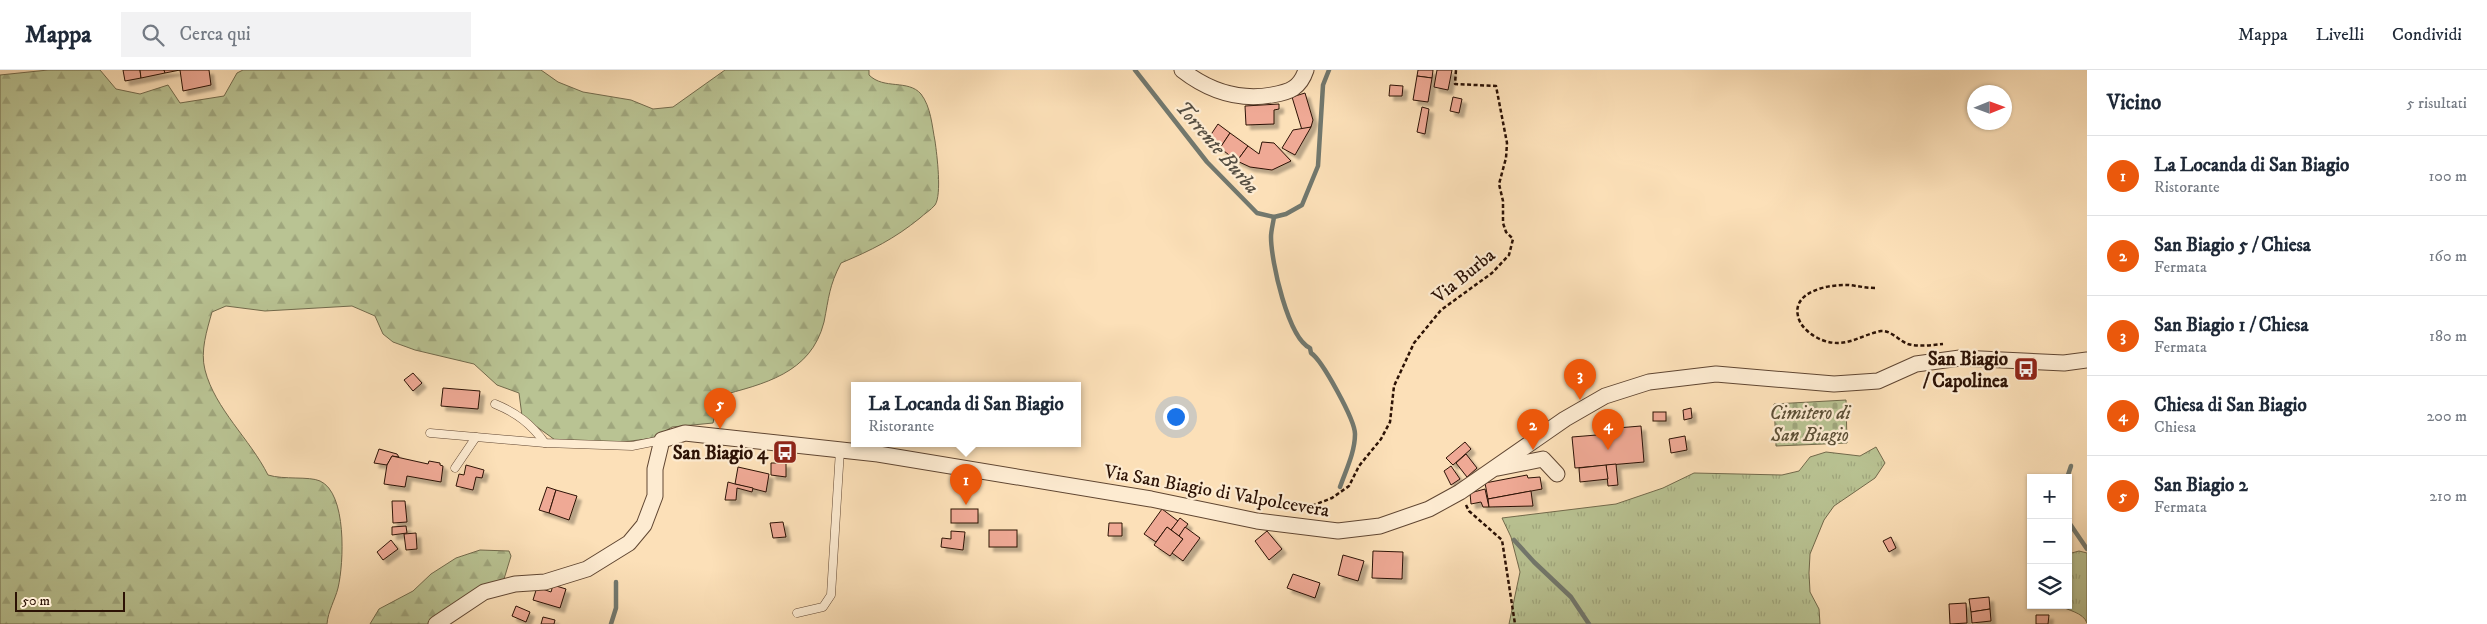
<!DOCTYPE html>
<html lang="it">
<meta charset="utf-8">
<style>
body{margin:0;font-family:"IM FELL DW Pica",serif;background:#f2f2f3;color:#1f2937}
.controls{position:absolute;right:15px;bottom:15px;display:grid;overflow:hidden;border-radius:0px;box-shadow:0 1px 4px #0004}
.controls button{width:45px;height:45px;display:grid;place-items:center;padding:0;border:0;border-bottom:1px solid #e0e1e3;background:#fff;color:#1f2937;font:25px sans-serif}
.compass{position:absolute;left:1967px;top:15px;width:45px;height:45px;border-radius:50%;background:#fff;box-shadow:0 1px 4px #0004;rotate:89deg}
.scale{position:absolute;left:15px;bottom:12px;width:110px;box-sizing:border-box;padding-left:5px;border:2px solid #2c1205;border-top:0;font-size:14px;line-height:18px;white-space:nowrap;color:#2c1205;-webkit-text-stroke:4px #fdebd1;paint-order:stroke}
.you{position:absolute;left:1175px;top:346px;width:18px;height:18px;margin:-12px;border:4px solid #fff;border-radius:50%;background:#1a73e8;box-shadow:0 0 0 8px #1a73e833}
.badge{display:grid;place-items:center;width:32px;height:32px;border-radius:50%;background:#ea580c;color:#fff;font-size:16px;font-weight:700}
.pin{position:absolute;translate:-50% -41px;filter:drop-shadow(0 1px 2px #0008)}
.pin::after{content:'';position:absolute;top:26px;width:18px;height:15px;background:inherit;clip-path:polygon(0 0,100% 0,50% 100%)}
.popup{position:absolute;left:851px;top:312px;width:230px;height:65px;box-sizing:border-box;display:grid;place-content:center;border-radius:0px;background:#fff;filter:drop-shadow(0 1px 4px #0005);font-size:16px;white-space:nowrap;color:#747a83}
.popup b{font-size:19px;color:#1f2937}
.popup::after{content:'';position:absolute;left:50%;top:100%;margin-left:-10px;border:10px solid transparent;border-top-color:#fff}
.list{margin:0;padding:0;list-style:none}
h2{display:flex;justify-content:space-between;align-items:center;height:65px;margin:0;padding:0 20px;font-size:21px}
h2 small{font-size:16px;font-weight:400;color:#747a83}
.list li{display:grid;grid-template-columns:32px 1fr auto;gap:15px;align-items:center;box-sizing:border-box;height:80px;padding:0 20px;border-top:1px solid #e0e1e3}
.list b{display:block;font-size:19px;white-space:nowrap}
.list p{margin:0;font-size:16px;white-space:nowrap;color:#747a83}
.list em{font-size:16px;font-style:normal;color:#747a83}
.icon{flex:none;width:28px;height:28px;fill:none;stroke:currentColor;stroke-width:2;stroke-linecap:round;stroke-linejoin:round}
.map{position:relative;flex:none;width:2087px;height:554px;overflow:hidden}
header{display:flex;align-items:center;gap:30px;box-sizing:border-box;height:70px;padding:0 25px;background:#fff;border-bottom:1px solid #e0e1e3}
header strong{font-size:24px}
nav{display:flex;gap:28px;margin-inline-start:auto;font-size:18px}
.search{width:350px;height:45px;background:#f2f2f3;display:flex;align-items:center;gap:12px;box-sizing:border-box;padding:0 18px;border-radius:0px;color:#747a83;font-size:19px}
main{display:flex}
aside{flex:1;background:#fff}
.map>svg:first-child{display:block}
.grass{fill:url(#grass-tufts);stroke:#726a4c}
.forest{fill:url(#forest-firs);stroke:#726a4c}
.cemetery{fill:url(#cemetery-stones);stroke:#726a4c}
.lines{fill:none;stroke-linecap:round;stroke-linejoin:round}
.stream{stroke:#72786e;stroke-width:4.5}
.building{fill:#efa995;stroke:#2c1205;filter:url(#shadow)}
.service-casing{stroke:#604632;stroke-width:9}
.minor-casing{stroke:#604632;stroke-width:17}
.path{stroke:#2c1205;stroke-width:2.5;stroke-dasharray:4 2.5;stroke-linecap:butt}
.service{stroke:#fdebd1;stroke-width:8}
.minor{stroke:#fdebd1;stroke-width:15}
.labels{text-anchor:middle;stroke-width:4.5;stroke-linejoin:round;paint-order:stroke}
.street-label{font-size:19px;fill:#2c1205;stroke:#fdebd1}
.poi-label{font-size:19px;font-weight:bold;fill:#2c1205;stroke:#fdebd1;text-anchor:end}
.park-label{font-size:19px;font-style:italic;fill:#5d5037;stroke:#fdebd1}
.water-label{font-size:20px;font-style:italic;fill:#554e42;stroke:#fdebd1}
</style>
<header>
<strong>Mappa</strong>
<div class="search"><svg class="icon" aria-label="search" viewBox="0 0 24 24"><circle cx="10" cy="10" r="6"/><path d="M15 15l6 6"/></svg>Cerca qui</div>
<nav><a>Mappa</a><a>Livelli</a><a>Condividi</a></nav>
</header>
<main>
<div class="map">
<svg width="2087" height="554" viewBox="0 0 2087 554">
<defs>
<pattern id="grass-tufts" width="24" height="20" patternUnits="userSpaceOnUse" patternTransform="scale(1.25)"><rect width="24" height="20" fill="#b9c393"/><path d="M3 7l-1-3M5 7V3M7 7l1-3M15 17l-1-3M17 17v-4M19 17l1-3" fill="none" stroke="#9fa67d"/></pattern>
<pattern id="forest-firs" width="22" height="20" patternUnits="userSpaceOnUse" patternTransform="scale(1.25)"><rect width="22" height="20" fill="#b9c393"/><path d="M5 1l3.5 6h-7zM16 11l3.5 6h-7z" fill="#9fa67d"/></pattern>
<pattern id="cemetery-stones" width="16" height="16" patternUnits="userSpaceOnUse" patternTransform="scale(1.25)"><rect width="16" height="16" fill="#b9c393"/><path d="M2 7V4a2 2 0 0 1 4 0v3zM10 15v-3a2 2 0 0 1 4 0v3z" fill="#9fa67d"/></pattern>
<filter id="shadow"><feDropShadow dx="4.5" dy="4.5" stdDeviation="1" flood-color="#0004"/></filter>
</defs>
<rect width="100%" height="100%" fill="#fce0b8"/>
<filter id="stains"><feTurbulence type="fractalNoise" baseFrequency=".004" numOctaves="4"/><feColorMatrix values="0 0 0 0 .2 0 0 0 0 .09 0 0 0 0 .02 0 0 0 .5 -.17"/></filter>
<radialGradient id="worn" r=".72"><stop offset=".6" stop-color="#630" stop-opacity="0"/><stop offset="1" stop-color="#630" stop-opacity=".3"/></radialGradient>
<g class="grass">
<polygon points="1876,377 1885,393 1875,408 1834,436 1824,450 1810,484 1809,503 1810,522 1819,539 1820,554 1509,554 1520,502 1511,467 1502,448 1616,434 1663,418 1694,403 1782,405 1799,401 1810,387 1826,382 1860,386"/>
<path d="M 2079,481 L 2087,483 L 2087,553 C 2083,542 2068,541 2059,535 L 2068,535 L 2068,484 Z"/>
</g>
<g class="forest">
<path d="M 48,0 L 100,0 L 116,19 L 140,24 L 168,15 L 180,33 L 224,26 L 237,3 L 243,0 L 541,0 L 558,12 L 583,22 L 631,30 L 653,39 L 673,37 L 725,0 L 869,0 L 869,5 C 884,20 908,9 921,24 C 931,37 932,56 935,71 C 937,85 942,125 935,135 C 931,140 924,144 920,148 C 894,169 872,180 841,193 C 829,216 829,227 824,252 C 811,304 763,314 719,326 L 713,353 L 672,357 L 654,368 L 592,376 L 562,375 L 522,346 L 519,323 L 497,315 L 474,294 L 415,280 L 393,272 L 383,264 L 375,246 L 352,236 L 265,241 L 226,236 L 212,242 C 207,260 200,281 205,300 C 215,339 250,369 268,405 C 284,410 309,406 320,411 C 347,423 344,493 338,518 C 335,530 328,541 327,554 L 0,554 L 0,5 Z"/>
<polygon points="480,480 509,481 511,486 504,509 466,527 431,554 370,554 379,539 413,521 431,504 456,488"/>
</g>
<polygon class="cemetery" points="1846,330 1847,373 1776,376 1774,334"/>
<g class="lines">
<g class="stream">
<polyline points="1135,0 1207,92 1257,143 1274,147 1286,144 1302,135 1318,96 1323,15 1329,0"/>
<path d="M 1274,147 C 1273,154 1271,161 1271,167 C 1271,191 1288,268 1310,278 L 1311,283 C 1322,290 1355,350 1355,364 C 1355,382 1346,400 1340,417"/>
<polyline points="2067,408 2071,396"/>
<polyline points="2068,451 2087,479"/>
<polyline points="1514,470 1534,492 1571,527 1589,554"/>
<polyline points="611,554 616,538 616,512"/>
</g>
</g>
<g class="building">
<polygon points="123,0 140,0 141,8 125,11"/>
<polygon points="140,0 164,0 165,3 141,8"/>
<polygon points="164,0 209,0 211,15 183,21 180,0 165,3"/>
<polygon points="1418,0 1433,0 1432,8 1417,6"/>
<polygon points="1437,0 1452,0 1448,20 1434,17"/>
<polygon points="1417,6 1432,8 1428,32 1413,30"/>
<polygon points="1390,15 1403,16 1402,26 1389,26"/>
<polygon points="1305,23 1313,50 1311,57 1302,60 1292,27"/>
<polygon points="1453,27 1462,29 1459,43 1450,41"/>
<polygon points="1279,34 1279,39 1274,40 1274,54 1246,55 1245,36"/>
<polygon points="1422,37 1429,39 1425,64 1417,62"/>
<polygon points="1218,54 1230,63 1220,78 1208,69"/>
<polygon points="1311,57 1295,85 1282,78 1293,60"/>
<polygon points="1230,63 1248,76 1237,91 1220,78"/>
<polygon points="1262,72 1274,73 1291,91 1272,100 1250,97 1237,91 1248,76 1259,84"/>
<polygon points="413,303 422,313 413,321 404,310"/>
<polygon points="443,318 480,321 478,339 441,336"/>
<polygon points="1691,338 1692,348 1684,350 1683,340"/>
<rect x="1653" y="342" width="13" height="9"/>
<polygon points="1641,356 1644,392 1575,398 1572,367 1609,364 1608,362 1618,361 1617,358"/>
<polygon points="1685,366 1687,380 1671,383 1669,369"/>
<polygon points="1465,372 1471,379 1453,395 1446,388"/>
<polygon points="379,379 397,384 399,387 392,386 387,395 374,393"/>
<polygon points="1466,384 1477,398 1467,407 1456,393"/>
<polygon points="392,386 428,394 429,391 440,393 440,395 443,396 441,412 407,406 405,417 384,414 387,395"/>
<polygon points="771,393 786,393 786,407 771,405"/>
<polygon points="1616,394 1618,415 1608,416 1606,395"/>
<polygon points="466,395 484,400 482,408 476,407 473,420 456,416 459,404 464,405"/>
<polygon points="1606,395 1608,409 1580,412 1579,398"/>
<polygon points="1451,396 1460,409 1451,415 1444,401"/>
<polygon points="738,397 769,404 766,422 735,414"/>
<polygon points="1527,405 1528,408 1540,407 1542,419 1488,429 1485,413"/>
<polygon points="728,412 735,414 753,418 752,422 737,418 736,430 725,430"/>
<polygon points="547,417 556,420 549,443 539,440"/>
<polygon points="1485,419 1489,437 1483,437 1481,432 1471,434 1470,423"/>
<polygon points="556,420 577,426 569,450 549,443"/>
<polygon points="1531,421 1533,436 1489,437 1488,429"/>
<polygon points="392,431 405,431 407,452 393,453"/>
<rect x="951" y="439" width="27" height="14"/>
<polygon points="1162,439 1178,451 1171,460 1167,457 1156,472 1144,464"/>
<polygon points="1180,448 1188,454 1179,466 1171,460"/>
<polygon points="783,452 786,467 773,468 770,453"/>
<polygon points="1109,453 1122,453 1122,466 1108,466"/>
<polygon points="406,456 407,463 392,465 392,457"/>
<polygon points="1167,457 1183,469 1170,486 1154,475"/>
<polygon points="1185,457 1200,468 1183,491 1172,483 1183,469 1179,466"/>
<rect x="989" y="460" width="28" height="17"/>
<polygon points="951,461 965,462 963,480 941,477 942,468 951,469"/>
<polygon points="1267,461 1282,479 1269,490 1255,471"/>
<polygon points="416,463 417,479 406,480 404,464"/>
<polygon points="1891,467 1896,478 1889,482 1883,471"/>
<polygon points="391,470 398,479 383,490 377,482"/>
<polygon points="1373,481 1403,482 1402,509 1372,508"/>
<polygon points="1343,485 1364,491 1358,511 1338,505"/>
<polygon points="1293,504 1320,513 1315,528 1287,518"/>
<polygon points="553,515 566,519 560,538 533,530 537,517 551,522"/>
<polygon points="1989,527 1990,539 1971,542 1969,529"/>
<polygon points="1966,533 1967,553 1950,554 1949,534"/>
<polygon points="516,536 530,542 526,552 512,546"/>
<polygon points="1990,539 1991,551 1972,553 1971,542"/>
<polygon points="2036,545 2049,545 2048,554 2036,554"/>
<polygon points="543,547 555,550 554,554 541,554"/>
</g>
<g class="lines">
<defs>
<g id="service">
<path d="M 495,334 C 517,343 531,354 545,373"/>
<polyline points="430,363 545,373 632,376 662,370"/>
<polyline points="455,398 476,367"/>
<polyline points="797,543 823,537 831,525 840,380"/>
</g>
<g id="minor">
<path d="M 1182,0 C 1209,21 1238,31 1272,25 C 1290,22 1300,18 1306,0"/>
<polyline points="1498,398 1543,389 1557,404"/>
<polyline points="436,554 484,522 515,514 545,512 587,499 629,473 644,455 655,426 655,399 662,370 685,363 878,384 1151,429 1257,451 1338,461 1380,456 1429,439 1460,422 1565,349 1605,326 1649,312 1716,304 1834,314 1878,311 1916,294 1960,288 2064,293 2087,290"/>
</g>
</defs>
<use href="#service" class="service-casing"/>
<use href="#minor" class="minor-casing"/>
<g class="path">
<path d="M 1875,218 C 1866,218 1858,216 1849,215 C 1830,214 1792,221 1798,246 C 1800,257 1812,266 1822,270 C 1846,279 1860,265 1881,261 C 1891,260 1899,271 1908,274 C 1919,277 1932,275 1943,274"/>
<polyline points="1466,435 1469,441 1502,470 1515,554"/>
<polyline points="1309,442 1314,435 1332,428 1349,416 1359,396 1381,369 1390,352 1394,316 1414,273 1441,240 1492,203 1509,185 1513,169 1506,162 1503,153 1503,131 1499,114 1506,88 1507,73 1496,16 1455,14 1456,0"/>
</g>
<use href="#service" class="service"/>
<use href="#minor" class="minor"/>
</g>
<defs>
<symbol id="bus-square" viewBox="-11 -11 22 22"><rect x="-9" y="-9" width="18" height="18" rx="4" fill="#8f2418" stroke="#fdebd1"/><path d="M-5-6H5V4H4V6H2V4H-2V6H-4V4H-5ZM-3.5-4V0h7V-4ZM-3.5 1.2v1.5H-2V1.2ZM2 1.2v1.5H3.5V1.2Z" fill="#fff"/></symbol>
</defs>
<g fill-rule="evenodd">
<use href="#bus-square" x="2012" y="285" width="28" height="28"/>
<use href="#bus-square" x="771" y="368" width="28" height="28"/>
</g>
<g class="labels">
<g class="street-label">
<text transform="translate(1463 205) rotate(-39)" y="7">Via Burba</text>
<text transform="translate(1217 420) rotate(10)" y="7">Via San Biagio di Valpolcevera</text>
</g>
<g class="poi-label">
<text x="2008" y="295">San Biagio<tspan x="2008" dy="22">/ Capolinea</tspan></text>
<text x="768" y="389">San Biagio 4</text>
</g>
<g class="park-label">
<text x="1810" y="349">Cimitero di<tspan x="1810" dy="22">San Biagio</tspan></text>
</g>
<g class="water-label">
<text transform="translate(1218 77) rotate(49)" y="7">Torrente Burba</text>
</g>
</g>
<rect width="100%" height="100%" filter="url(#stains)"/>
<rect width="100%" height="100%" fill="url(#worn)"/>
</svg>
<div class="controls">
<button>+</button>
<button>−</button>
<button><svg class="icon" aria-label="layers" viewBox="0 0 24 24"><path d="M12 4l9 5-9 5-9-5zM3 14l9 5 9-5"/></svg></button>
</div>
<svg class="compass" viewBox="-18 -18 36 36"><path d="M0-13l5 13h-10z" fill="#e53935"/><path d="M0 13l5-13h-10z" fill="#747a83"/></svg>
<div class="scale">50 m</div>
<div class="you"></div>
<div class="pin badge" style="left:966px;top:435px">1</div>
<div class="popup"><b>La Locanda di San Biagio</b>Ristorante</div>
<div class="pin badge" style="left:1533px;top:380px">2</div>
<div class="pin badge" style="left:1580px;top:330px">3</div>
<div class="pin badge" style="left:1608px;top:380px">4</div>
<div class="pin badge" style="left:720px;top:359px">5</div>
</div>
<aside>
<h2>Vicino<small>5 risultati</small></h2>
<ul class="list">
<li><span class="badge">1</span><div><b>La Locanda di San Biagio</b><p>Ristorante</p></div><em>100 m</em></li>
<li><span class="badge">2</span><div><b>San Biagio 5 / Chiesa</b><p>Fermata</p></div><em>160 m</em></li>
<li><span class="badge">3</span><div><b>San Biagio 1 / Chiesa</b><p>Fermata</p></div><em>180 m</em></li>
<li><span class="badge">4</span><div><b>Chiesa di San Biagio</b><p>Chiesa</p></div><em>200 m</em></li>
<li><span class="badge">5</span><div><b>San Biagio 2</b><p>Fermata</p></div><em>210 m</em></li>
</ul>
</aside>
</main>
